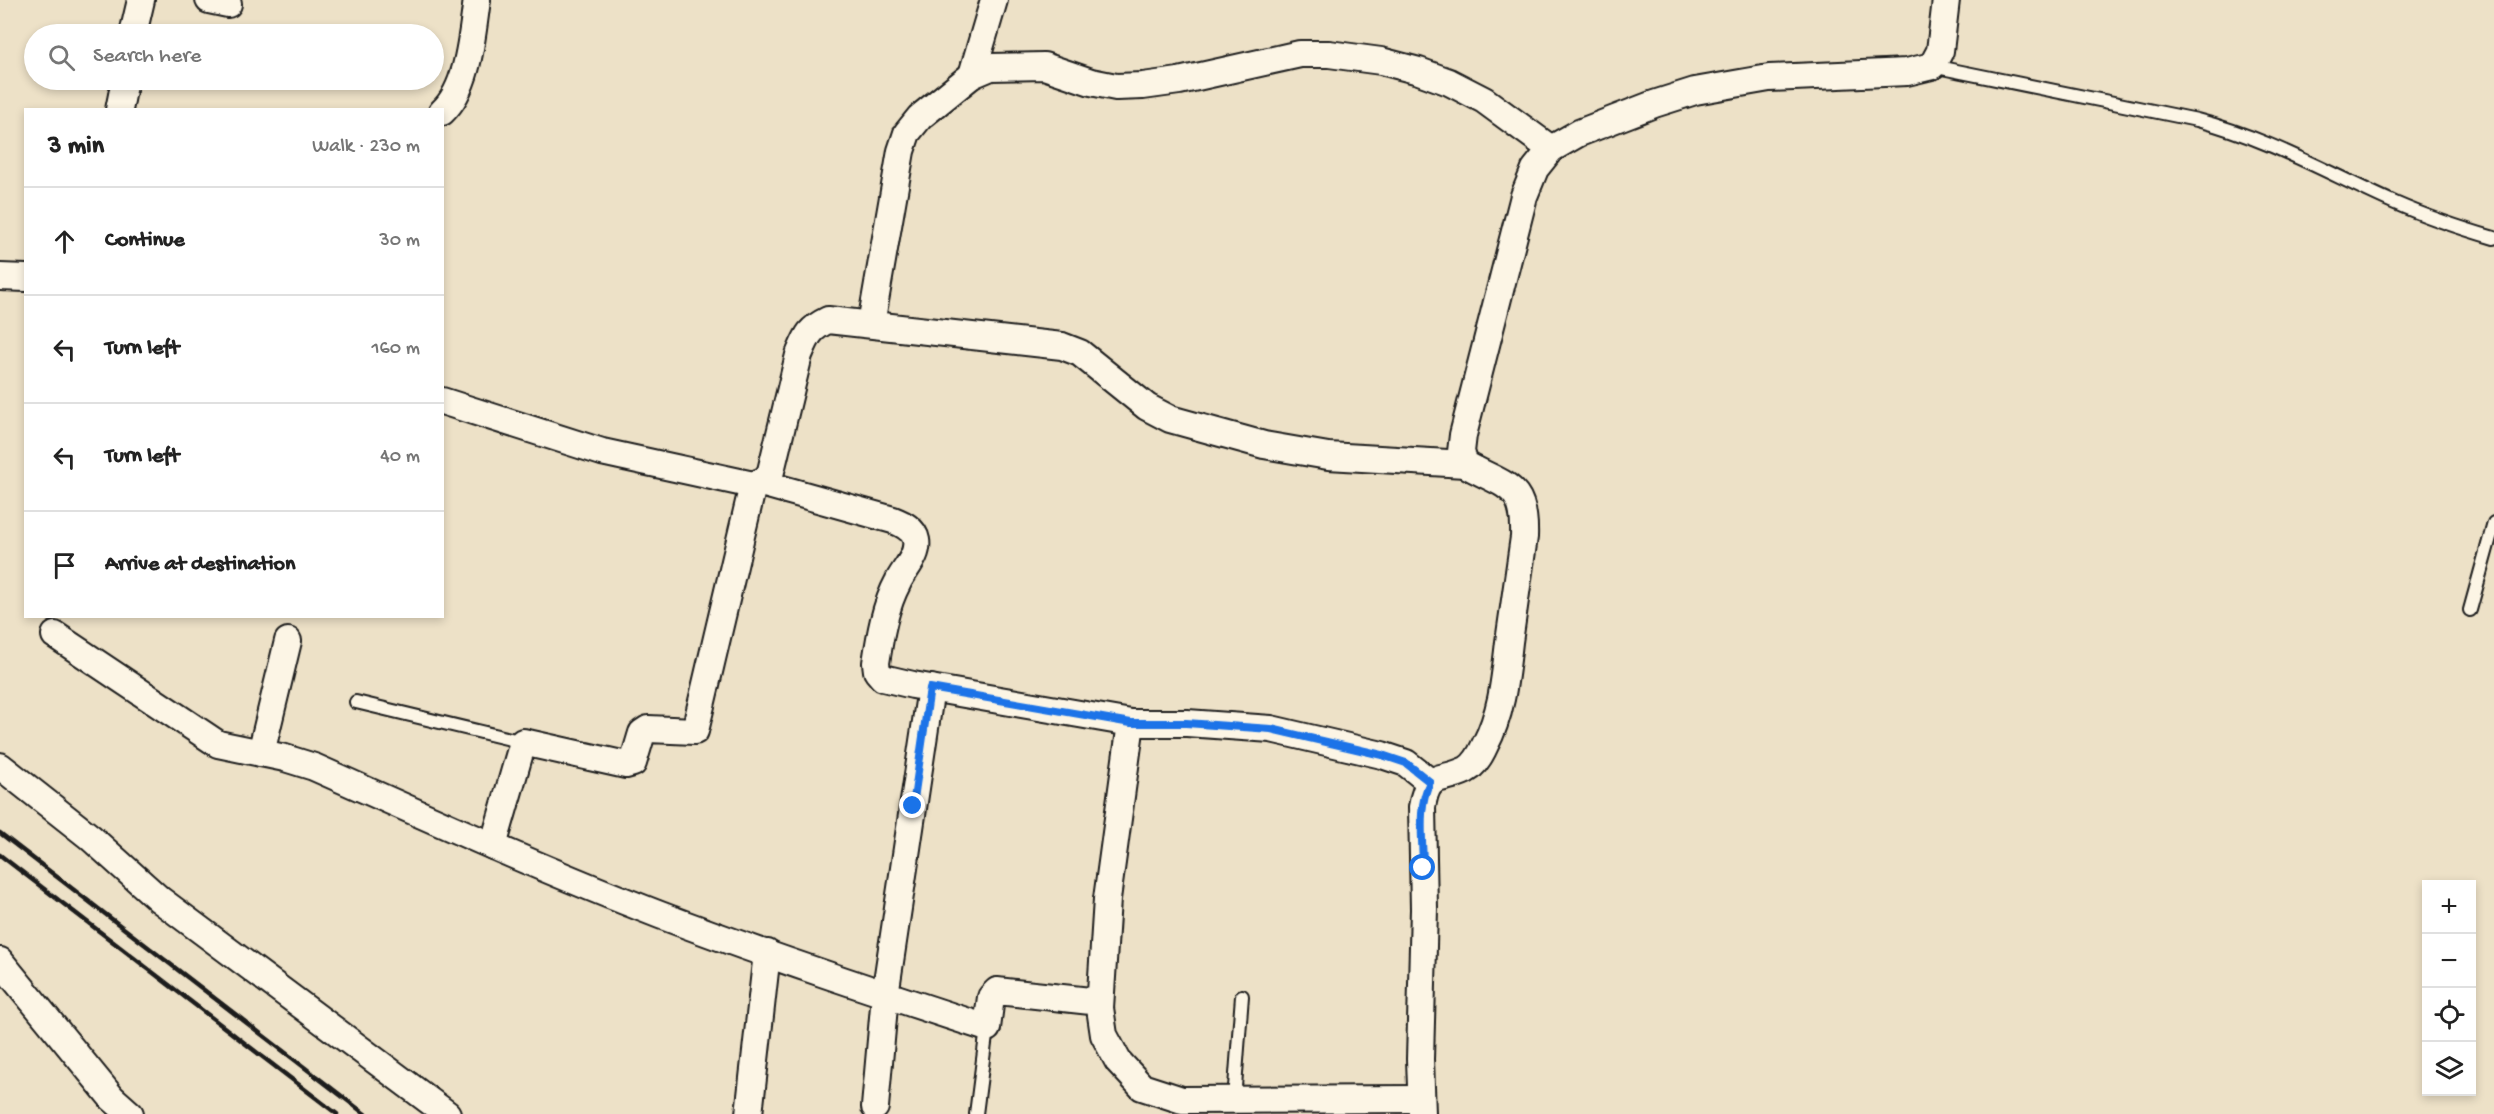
<!DOCTYPE html>
<meta charset="utf-8">
<style>
body{margin:0;font-family:"Gochi Hand",sans-serif;background:#f2f2f2;color:#222}
.controls{position:absolute;right:18px;bottom:18px;display:grid;overflow:hidden;border-radius:0px;box-shadow:0 3px 9px #0003}
.controls button{width:54px;height:54px;display:grid;place-items:center;padding:0;border:0;border-bottom:2px solid #e0e0e0;background:#fff;color:#222;font:30px sans-serif}
.stop{position:absolute;width:18px;height:18px;margin:-14px;border:4px solid #1a73e8;border-radius:50%;background:#fff}
.stop.end{background:#1a73e8;border-color:#fff;box-shadow:0 2px 6px #0008}
.list{margin:0;padding:0;list-style:none}
h2{display:flex;justify-content:space-between;align-items:center;height:78px;margin:0;padding:0 24px;font-size:26px}
h2 small{font-size:20px;font-weight:400;color:#767676}
.list li{display:grid;grid-template-columns:39px 1fr auto;gap:18px;align-items:center;box-sizing:border-box;height:108px;padding:0 24px;border-top:2px solid #e0e0e0}
.list b{display:block;font-size:22px;white-space:nowrap}
.list em{font-size:20px;font-style:normal;color:#767676}
.icon{flex:none;width:33px;height:33px;fill:none;stroke:currentColor;stroke-width:2;stroke-linecap:round;stroke-linejoin:round}
.map{position:relative;flex:none;width:2494px;height:1114px;overflow:hidden}
.search{position:absolute;background:#fff;box-shadow:0 3px 9px #0003;left:24px;top:24px;width:420px;height:66px;display:flex;align-items:center;gap:15px;box-sizing:border-box;padding:0 21px;border-radius:33px;color:#767676;font-size:22px}
.panel{position:absolute;background:#fff;box-shadow:0 3px 9px #0003;left:24px;top:108px;width:420px;height:510px;border-radius:0px}
.map>svg:first-child{display:block}
.lines{fill:none;stroke-linecap:round;stroke-linejoin:round}
.lane-casing{stroke:#1c1c1c;stroke-width:16}
.street-casing{stroke:#1c1c1c;stroke-width:30}
.lane{stroke:#fcf5e5;stroke-width:12}
.street{stroke:#fcf5e5;stroke-width:26}
.rail{stroke:#1c1c1c;stroke-width:4.5}
.route{stroke:#1a73e8;stroke-width:8}
</style>
<div class="map">
<svg width="2494" height="1114" viewBox="0 0 2494 1114">
<rect width="100%" height="100%" fill="#ede1c7"/>
<filter id="ink" filterUnits="userSpaceOnUse"><feTurbulence type="fractalNoise" baseFrequency=".0167" numOctaves="2"/><feDisplacementMap in="SourceGraphic" scale="12" xChannelSelector="R" yChannelSelector="G"/><feConvolveMatrix kernelMatrix="1 2 1 2 8 2 1 2 1" color-interpolation-filters="sRGB"/></filter>
<g filter="url(#ink)">
<g class="lines">
<defs>
<g id="lane">
<path d="M 1932,66 L 2197,120 C 2270,139 2327,173 2395,203 C 2427,217 2460,228 2494,238"/>
<polyline points="2470,610 2494,523"/>
<polyline points="356,702 523,742"/>
<polyline points="1234,1100 1242,996"/>
<polyline points="976,1114 987,1028"/>
</g>
<g id="street">
<polyline points="209,0 228,4"/>
<polyline points="133,34 141,0"/>
<polyline points="972,75 994,0"/>
<polyline points="119,110 125,80"/>
<path d="M 442,112 C 469,87 472,34 477,0"/>
<polyline points="0,277 26,278"/>
<polyline points="871,324 901,151 907,133 920,117 972,75 991,67 1044,66 1091,82 1116,87 1143,86 1179,81 1300,54 1329,54 1381,61 1419,71 1449,82 1484,100 1551,149"/>
<path d="M 442,401 L 602,452 L 753,485 L 767,479 L 771,471 L 799,355 C 807,336 809,329 828,320 L 1062,346 L 1080,353 L 1147,407 L 1170,419 L 1264,445 L 1328,456 L 1465,464"/>
<path d="M 761,483 L 893,520 C 903,524 914,529 916,540 C 919,556 904,569 898,582 C 885,606 880,636 876,663 L 877,671 L 883,678 L 913,685 L 1131,723"/>
<path d="M 55,635 L 218,744 L 285,758 L 314,767 C 429,818 543,870 660,915 C 768,956 877,992 987,1028 L 991,997 L 997,991 L 1100,1002"/>
<polyline points="261,753 288,641"/>
<polyline points="0,766 90,837 159,899 447,1114"/>
<polyline points="493,846 523,742 626,765 633,763 642,733 648,729 695,731 753,485"/>
<polyline points="0,961 112,1098 130,1114"/>
<polyline points="1421,1099 1182,1100 1142,1087 1118,1061 1104,1035 1100,1008 1107,899 1131,723 1187,723 1271,729 1382,755 1406,763 1430,782"/>
<polyline points="875,1107 885,995 931,688"/>
<polyline points="749,1114 767,953"/>
<path d="M 1422,1114 L 1420,1059 L 1424,909 L 1422,807 C 1428,770 1439,783 1466,770 C 1475,765 1481,754 1485,745 C 1502,713 1505,677 1509,642 C 1514,607 1519,572 1524,537 C 1526,483 1505,487 1465,464 L 1461,452 L 1463,435 L 1524,196 L 1535,169 L 1551,149 L 1579,133 L 1654,104 L 1695,91 L 1769,78 L 1907,72 L 1932,66 L 1940,51 L 1946,0"/>
</g>
</defs>
<use href="#lane" class="lane-casing"/>
<use href="#street" class="street-casing"/>
<use href="#lane" class="lane"/>
<use href="#street" class="street"/>
<g class="rail">
<polyline points="0,833 365,1114"/>
<polyline points="0,855 337,1114"/>
</g>
</g>
</g>
<g class="lines" filter="url(#ink)">
<path class="route" d="M 913,806 L 930,688 L 1131,723 L 1186,723 L 1271,729 L 1382,755 L 1406,763 L 1430,782 C 1417,807 1423,840 1423,868"/>
</g>
</svg>
<div class="controls">
<button>+</button>
<button>−</button>
<button><svg class="icon" aria-label="locate" viewBox="0 0 24 24"><circle cx="12" cy="12" r="6"/><path d="M12 2v4M12 18v4M2 12h4M18 12h4"/></svg></button>
<button><svg class="icon" aria-label="layers" viewBox="0 0 24 24"><path d="M12 4l9 5-9 5-9-5zM3 14l9 5 9-5"/></svg></button>
</div>
<div class="stop" style="left:1423px;top:868px"></div>
<div class="stop end" style="left:913px;top:806px"></div>
<div class="search"><svg class="icon" aria-label="search" viewBox="0 0 24 24"><circle cx="10" cy="10" r="6"/><path d="M15 15l6 6"/></svg>Search here</div>
<section class="panel">
<h2>3 min<small>Walk · 230 m</small></h2>
<ul class="list">
<li><svg class="icon" aria-label="ahead" viewBox="0 0 24 24"><path d="M12 20V5M6 11l6-6 6 6"/></svg><div><b>Continue</b></div><em>30 m</em></li>
<li><svg class="icon" aria-label="left" viewBox="0 0 24 24"><path d="M17 20v-9H6M10 6l-5 5 5 5"/></svg><div><b>Turn left</b></div><em>160 m</em></li>
<li><svg class="icon" aria-label="left" viewBox="0 0 24 24"><path d="M17 20v-9H6M10 6l-5 5 5 5"/></svg><div><b>Turn left</b></div><em>40 m</em></li>
<li><svg class="icon" aria-label="arrive" viewBox="0 0 24 24"><path d="M6 21V4h12l-3 4 3 4H6"/></svg><div><b>Arrive at destination</b></div></li>
</ul>
</section>
</div>
